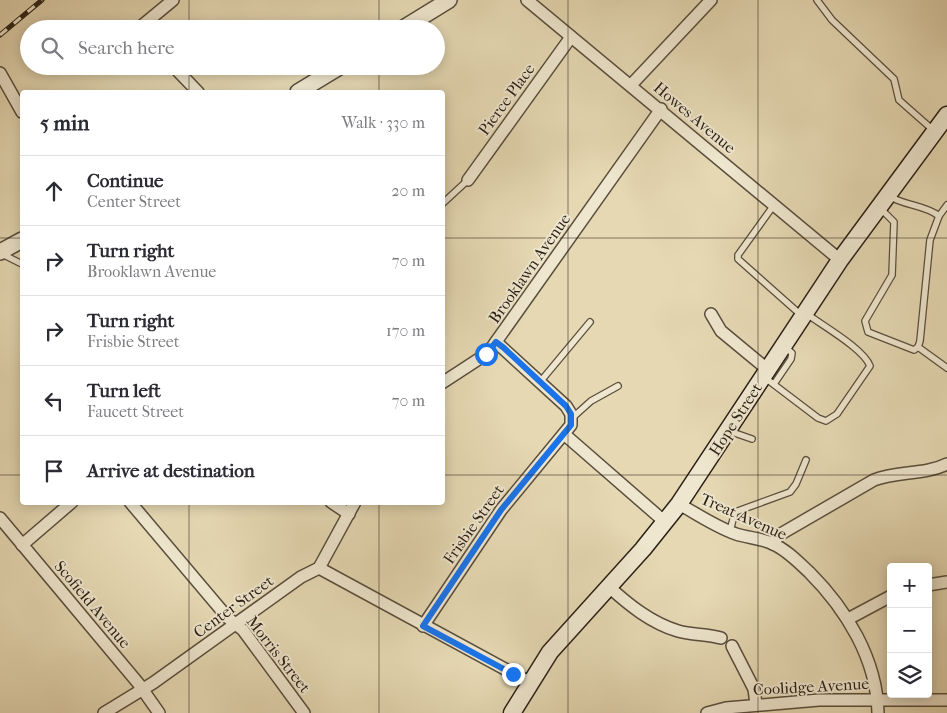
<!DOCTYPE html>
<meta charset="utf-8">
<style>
body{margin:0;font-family:"IM FELL French Canon",serif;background:#f2f2f3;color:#2b2b33}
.controls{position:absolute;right:15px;bottom:15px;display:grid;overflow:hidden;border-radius:5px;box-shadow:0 2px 12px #0003}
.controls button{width:45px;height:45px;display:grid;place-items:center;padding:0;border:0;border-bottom:1px solid #e1e1e2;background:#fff;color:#2b2b33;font:25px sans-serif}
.stop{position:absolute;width:15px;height:15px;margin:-11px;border:4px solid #1a73e8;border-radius:50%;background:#fff}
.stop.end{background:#1a73e8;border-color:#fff;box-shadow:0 1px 5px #0008}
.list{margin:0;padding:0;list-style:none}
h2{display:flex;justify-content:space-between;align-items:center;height:65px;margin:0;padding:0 20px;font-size:21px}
h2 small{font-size:16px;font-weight:400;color:#7c7c81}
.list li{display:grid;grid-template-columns:32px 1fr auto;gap:15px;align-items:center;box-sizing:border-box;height:70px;padding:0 20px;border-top:1px solid #e1e1e2}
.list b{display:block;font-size:19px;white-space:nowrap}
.list p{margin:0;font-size:16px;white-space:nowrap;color:#7c7c81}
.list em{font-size:16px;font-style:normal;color:#7c7c81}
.icon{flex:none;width:28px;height:28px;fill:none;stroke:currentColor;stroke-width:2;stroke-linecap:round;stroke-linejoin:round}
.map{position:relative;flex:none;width:947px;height:713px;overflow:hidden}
.search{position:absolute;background:#fff;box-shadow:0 2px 12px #0003;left:20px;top:20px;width:425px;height:55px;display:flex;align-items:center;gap:12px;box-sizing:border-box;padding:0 18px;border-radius:28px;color:#7c7c81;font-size:19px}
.panel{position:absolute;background:#fff;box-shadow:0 2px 12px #0003;left:20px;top:90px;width:425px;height:415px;border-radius:5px}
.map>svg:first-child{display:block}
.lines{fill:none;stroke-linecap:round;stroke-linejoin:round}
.service-casing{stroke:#5a4e3d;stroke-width:8}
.minor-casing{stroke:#5a4e3d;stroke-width:14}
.tertiary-casing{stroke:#5a4e3d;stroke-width:18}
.secondary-casing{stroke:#2b2016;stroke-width:19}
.service{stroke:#eee6ce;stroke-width:5.5}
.minor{stroke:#eee6ce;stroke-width:11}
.tertiary{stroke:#eee6ce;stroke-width:15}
.secondary{stroke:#eee6ce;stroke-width:16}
.rail-casing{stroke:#2b2016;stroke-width:5}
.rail{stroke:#eee6ce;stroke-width:3;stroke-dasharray:9;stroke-linecap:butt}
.route{stroke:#1a73e8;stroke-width:6}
.grid{fill:none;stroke:#2b2016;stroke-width:1;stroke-opacity:0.55}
.labels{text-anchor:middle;stroke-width:4;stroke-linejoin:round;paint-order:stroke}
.street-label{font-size:16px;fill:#2b2016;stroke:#eee6ce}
</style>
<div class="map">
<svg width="947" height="713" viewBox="0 0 947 713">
<rect width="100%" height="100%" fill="#e5d8b3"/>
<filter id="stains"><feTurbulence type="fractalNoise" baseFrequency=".004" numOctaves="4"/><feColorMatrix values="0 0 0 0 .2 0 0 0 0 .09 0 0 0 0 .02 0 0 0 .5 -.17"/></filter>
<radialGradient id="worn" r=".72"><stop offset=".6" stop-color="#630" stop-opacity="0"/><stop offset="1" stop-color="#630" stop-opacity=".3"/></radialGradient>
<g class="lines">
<defs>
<g id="service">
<polyline points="817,0 832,20 894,79 899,100 933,130"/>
<polyline points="442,204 468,180"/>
<polyline points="774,205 738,255 738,259 801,315"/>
<path d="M 881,209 L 894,222 L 892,275 L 865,321 L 868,332 L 914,350 L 918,347 L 920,341 L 930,240 L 939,216 C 925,205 905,206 889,196"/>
<polyline points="939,216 947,205"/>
<polyline points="0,253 22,264"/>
<polyline points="918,347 947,368"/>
<path d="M 764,377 L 818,418 L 826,421 L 837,414 L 870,366 C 864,349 823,326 807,314"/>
<polyline points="540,382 590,322"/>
<polyline points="774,384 791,359 792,353 785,347"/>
<polyline points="571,419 591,401 618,386"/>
<polyline points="729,431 752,439"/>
<polyline points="730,531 735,512 790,492 796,484 806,460"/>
</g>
<g id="minor">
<polyline points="527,0 840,260"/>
<polyline points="138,29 173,0"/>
<polyline points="173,66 198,92"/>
<polyline points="0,73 22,112"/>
<polyline points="631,85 711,0"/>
<polyline points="468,180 571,37"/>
<polyline points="711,314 721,331 767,369"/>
<polyline points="442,383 488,353 661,109"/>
<polyline points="564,434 665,522"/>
<polyline points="130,502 228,618 243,630 304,713"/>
<polyline points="331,502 349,514"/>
<path d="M 679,504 C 697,514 716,527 736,534 C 748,538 762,538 773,544 C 787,550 798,562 809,572 C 846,609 877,659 878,713"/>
<polyline points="0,518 138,683 159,713"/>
<path d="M 773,544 L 779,535 L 874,480 C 897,471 925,475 947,464"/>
<polyline points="22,545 72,502"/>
<polyline points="319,568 529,682"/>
<polyline points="928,585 947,582"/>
<path d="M 608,586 C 629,605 651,623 678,631 C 692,635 707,634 721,638"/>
<polyline points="848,619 891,596"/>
<polyline points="423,626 501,510 571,425 571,414 566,406 496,342"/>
<polyline points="732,646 754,689 756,704"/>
<polyline points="104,713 153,683 301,577 319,568 355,502"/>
<polyline points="707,713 726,708 819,700 947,700"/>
</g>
<g id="tertiary">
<polyline points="402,29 449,0"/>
<polyline points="298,92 341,66"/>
<polyline points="0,252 22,240"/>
</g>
<polyline id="secondary" points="512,713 550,652 643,549 679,504 840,260 947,115"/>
</defs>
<use href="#service" class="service-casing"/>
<use href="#minor" class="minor-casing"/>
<use href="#tertiary" class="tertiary-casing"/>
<use href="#secondary" class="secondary-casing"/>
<use href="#service" class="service"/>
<use href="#minor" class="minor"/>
<use href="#tertiary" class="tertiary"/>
<use href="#secondary" class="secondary"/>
<defs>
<polyline id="rail" points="0,35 42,0"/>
</defs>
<use href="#rail" class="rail-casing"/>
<use href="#rail" class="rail"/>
</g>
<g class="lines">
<polyline class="route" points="486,354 496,342 504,348 566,406 571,414 571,425 501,510 423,626 513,674"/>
</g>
<path class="grid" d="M 189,0 L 189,29M 379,0 L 379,29M 568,0 L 568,713M 758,0 L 758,713M 189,66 L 189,92M 379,66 L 379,92M 0,238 L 22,238M 442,238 L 947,238M 0,475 L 22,475M 442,475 L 947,475M 189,502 L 189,713M 379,502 L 379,713"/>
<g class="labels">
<g class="street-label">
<text transform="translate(506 99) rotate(-54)" y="6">Pierce Place</text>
<text transform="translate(695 117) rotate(40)" y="6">Howes Avenue</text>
<text transform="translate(529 268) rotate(-55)" y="6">Brooklawn Avenue</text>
<text transform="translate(735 419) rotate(-57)" y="6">Hope Street</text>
<text transform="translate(744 516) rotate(24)" y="6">Treat Avenue</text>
<text transform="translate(473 524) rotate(-55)" y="6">Frisbie Street</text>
<text transform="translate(93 604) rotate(50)" y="6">Scofield Avenue</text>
<text transform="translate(233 606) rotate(-36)" y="6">Center Street</text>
<text transform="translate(279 654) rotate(52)" y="6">Morris Street</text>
<text transform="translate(811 686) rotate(-3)" y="6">Coolidge Avenue</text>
</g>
</g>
<rect width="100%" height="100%" filter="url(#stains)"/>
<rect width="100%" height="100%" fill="url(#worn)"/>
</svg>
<div class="controls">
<button>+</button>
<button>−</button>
<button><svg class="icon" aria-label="layers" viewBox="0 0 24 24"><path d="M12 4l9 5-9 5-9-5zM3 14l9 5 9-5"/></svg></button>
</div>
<div class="stop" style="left:486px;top:354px"></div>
<div class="stop end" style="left:513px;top:674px"></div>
<div class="search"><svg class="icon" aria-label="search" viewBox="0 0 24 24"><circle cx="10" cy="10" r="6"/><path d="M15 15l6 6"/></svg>Search here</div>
<section class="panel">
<h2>5 min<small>Walk · 330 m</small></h2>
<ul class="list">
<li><svg class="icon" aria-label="ahead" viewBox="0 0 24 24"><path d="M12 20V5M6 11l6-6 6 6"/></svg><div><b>Continue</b><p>Center Street</p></div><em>20 m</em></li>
<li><svg class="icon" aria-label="right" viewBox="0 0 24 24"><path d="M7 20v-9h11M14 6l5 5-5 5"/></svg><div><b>Turn right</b><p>Brooklawn Avenue</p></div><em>70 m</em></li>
<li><svg class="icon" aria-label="right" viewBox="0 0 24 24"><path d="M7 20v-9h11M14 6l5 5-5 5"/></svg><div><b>Turn right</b><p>Frisbie Street</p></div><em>170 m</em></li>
<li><svg class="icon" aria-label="left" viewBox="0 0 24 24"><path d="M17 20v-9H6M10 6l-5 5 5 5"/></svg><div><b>Turn left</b><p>Faucett Street</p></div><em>70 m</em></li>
<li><svg class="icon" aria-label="arrive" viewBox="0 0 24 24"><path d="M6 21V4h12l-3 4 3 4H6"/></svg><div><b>Arrive at destination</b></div></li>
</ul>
</section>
</div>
